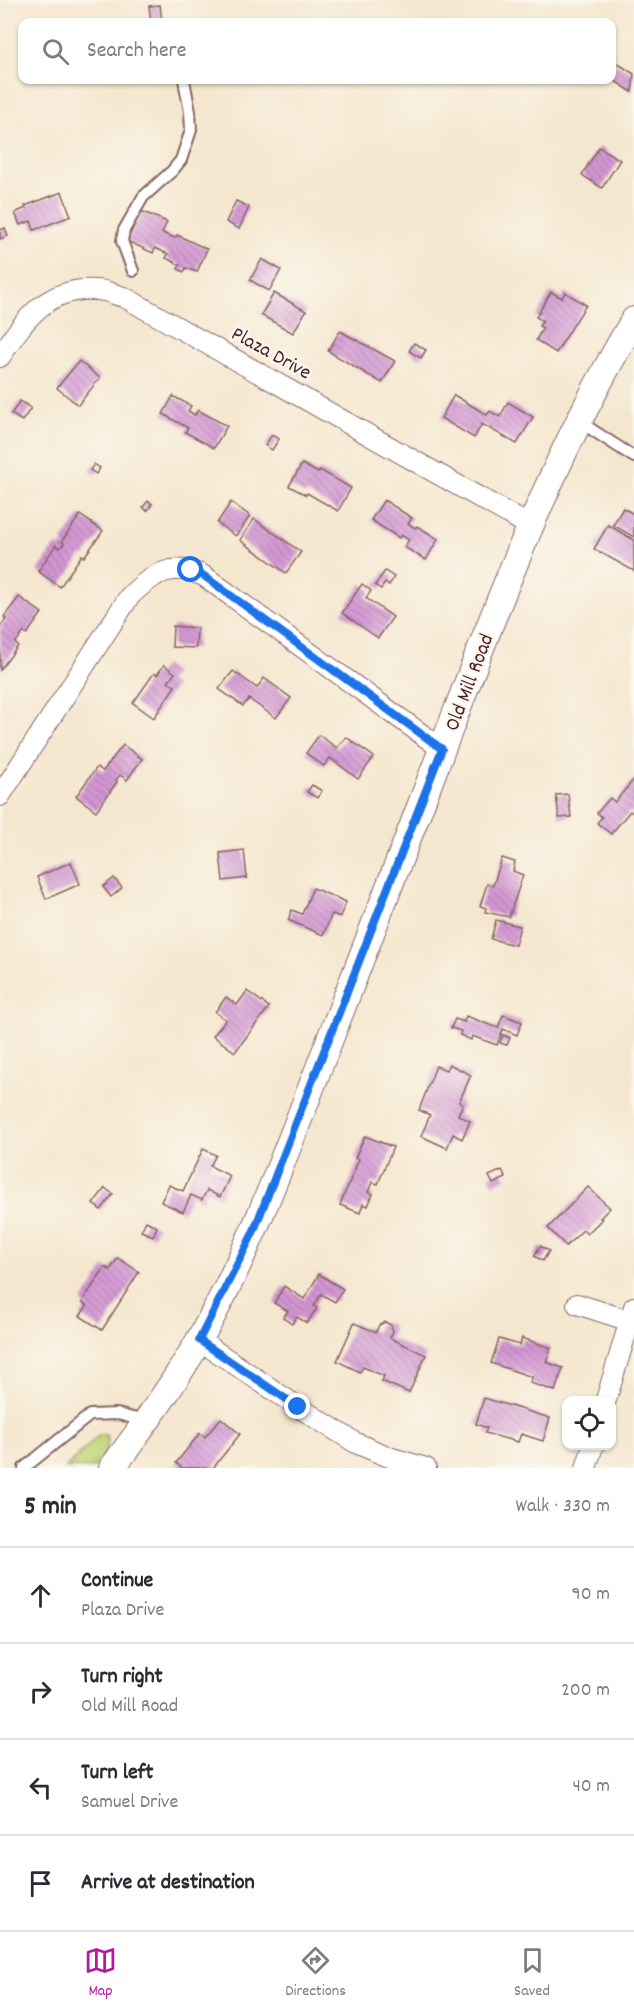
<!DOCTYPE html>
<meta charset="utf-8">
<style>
body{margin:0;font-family:Dekko,sans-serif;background:#f2f2f3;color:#2b2b33}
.controls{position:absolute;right:18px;bottom:18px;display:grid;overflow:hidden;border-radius:12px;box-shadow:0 2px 4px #0004}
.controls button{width:54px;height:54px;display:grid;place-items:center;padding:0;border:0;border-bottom:2px solid #e1e1e2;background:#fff;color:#2b2b33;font:30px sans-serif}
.stop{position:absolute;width:18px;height:18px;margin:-14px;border:4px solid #1a73e8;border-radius:50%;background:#fff}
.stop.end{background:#1a73e8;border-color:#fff;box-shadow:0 2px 6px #0008}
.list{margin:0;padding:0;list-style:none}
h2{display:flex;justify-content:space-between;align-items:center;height:78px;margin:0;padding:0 24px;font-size:26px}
h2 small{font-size:20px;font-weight:400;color:#7c7c81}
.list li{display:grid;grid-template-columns:39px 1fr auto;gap:18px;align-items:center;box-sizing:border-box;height:96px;padding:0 24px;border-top:2px solid #e1e1e2}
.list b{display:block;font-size:22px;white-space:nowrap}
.list p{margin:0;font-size:20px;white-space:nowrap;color:#7c7c81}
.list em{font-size:20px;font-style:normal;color:#7c7c81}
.icon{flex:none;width:33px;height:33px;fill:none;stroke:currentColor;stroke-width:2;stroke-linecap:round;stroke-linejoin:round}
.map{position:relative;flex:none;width:634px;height:1468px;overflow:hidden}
.search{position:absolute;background:#fff;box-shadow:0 2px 4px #0004;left:18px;right:18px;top:18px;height:66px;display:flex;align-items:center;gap:15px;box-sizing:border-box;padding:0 21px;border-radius:12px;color:#7c7c81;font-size:22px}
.sheet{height:462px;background:#fff}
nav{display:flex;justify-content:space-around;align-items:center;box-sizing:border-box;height:84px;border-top:2px solid #e1e1e2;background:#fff;font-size:16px;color:#7c7c81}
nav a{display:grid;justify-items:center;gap:3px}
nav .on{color:#b5179e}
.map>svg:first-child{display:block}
.grass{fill:url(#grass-tufts);stroke:#867a51;stroke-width:1.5}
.building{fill:url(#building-back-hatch)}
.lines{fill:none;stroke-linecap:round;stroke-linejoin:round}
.service-casing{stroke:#866564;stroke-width:14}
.minor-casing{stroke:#866564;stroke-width:22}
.tertiary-casing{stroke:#866564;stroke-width:28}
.service{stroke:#fff;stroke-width:10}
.minor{stroke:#fff;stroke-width:20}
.tertiary{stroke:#fff;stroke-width:26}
.route{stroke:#1a73e8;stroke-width:8}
.labels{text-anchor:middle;stroke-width:5;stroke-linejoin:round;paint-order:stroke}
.street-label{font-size:21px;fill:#4a1f2b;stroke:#fbf7ec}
</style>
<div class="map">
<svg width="634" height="1468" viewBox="0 0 634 1468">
<defs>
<pattern id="grass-tufts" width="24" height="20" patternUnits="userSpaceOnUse" patternTransform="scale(1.5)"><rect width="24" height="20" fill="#c1d477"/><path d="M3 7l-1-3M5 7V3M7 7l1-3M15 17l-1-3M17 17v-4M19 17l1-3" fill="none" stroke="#a7b667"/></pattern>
<pattern id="building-back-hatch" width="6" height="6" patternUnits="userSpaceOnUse" patternTransform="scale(1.5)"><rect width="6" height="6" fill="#d396d4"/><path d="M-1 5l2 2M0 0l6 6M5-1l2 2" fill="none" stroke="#ad7aac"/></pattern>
</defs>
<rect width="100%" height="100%" fill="#fbf7ec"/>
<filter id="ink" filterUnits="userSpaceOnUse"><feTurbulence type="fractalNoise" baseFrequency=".0167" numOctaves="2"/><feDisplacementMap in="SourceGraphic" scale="12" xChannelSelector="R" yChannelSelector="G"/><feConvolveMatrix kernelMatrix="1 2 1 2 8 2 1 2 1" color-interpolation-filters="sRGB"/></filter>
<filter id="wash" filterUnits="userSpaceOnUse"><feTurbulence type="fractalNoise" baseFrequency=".008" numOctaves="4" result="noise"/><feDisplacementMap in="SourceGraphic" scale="24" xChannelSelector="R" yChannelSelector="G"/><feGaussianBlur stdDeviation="1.35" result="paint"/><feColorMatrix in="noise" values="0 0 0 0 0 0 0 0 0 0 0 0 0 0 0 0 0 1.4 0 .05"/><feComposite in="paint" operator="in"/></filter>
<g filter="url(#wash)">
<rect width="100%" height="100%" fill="#f5e7cf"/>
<path class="grass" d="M 99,1435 L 106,1435 C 111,1448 103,1458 95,1468 L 66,1468 Z"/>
<g id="blocks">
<g class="building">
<polygon points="160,5 162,22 151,22 149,6"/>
<polygon points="617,63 634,74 632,92 612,79 612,72"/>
<polygon points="599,147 620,160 602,188 582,175"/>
<polygon points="62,192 71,216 34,230 31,221 20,225 15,213 26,208 25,206"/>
<polygon points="236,201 249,207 239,229 226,222"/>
<polygon points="141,211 167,222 162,233 175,238 177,235 207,249 197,272 186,268 184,272 178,269 180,265 166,258 168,254 155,248 153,253 127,241"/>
<polygon points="5,228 8,236 0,239 0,230"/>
<polygon points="262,259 281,270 269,291 250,280"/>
<polygon points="551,292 562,298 565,292 586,305 556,353 536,340 543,328 539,326 543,321 536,317"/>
<polygon points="274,293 306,311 293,333 261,315"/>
<polygon points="340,331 395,361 382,383 328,351"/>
<polygon points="414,343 426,350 421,358 409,351"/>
<polygon points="79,361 100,378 78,405 57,388"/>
<polygon points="454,395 487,415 490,411 500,417 508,402 533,417 517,444 482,424 474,438 441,418"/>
<polygon points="173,396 191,406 188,411 195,415 198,410 227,426 214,448 185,432 188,428 163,414"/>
<polygon points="20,401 31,408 22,421 11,414"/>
<polygon points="272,435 279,439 272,450 265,445"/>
<polygon points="94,464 100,468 96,474 90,470"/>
<polygon points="302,464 318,473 320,470 351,488 338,511 307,493 306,495 289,486"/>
<polygon points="384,500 412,518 408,524 416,528 417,526 438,539 426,560 404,547 409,540 401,535 399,538 371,520"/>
<polygon points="148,501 152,504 147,511 143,507"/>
<polygon points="231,502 250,516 236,536 217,523"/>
<polygon points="623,508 634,514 634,537 613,525"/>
<polygon points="80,515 103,531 84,557 82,555 60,587 38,571 56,545 60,548 64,543 62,541"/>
<polygon points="254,519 301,552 286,573 240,540"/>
<polygon points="608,525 634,540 634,571 594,549"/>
<polygon points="385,571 394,577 389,585 385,583 381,589 375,585"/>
<polygon points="362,584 371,591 366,598 393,617 378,638 342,613"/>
<polygon points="19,597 42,613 27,634 24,632 15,643 18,646 0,670 0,627 6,619 4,617"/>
<polygon points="173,626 197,628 196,648 172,647"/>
<polygon points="164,665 175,673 168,682 175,686 154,718 133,703 154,673 157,675"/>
<polygon points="233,671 257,688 264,678 291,698 276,718 249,699 243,706 219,689"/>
<polygon points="319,735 337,748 346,737 374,757 358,779 330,758 324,766 306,753"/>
<polygon points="123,745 142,759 127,780 120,775 116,780 117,782 96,811 76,796 97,767 103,771"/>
<polygon points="634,779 634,814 630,811 611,834 597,823 602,817 597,813 610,798 615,802"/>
<polygon points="312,785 322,791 317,798 307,792"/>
<polygon points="568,794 571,817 559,818 556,795"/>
<polygon points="244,850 247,878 223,881 220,853"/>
<polygon points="502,858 515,862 513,871 523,875 509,917 485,912 486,908 480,906 487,884 493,886"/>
<polygon points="71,862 80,884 46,899 37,877"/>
<polygon points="114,878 122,888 111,897 103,887"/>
<polygon points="313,888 346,902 340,917 332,914 323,935 288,920 292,910 302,914"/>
<polygon points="496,920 520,926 515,945 491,939"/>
<polygon points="247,991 269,1007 235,1052 213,1036 226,1020 215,1012 226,997 237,1005"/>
<polygon points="503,1015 522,1022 517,1035 503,1029 497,1045 472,1036 471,1040 460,1035 461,1031 451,1028 455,1019 464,1022 466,1016 498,1028"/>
<polygon points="503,1035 510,1038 507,1045 500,1043"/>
<polygon points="449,1064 471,1075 459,1102 463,1104 458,1115 470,1121 462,1139 453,1134 447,1148 421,1136 430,1115 419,1110 436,1066 446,1070"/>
<polygon points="365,1136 393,1147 378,1184 372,1182 368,1192 373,1194 368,1206 363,1204 360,1213 340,1205 359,1159 355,1158"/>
<polygon points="203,1149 216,1155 210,1166 230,1176 220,1197 207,1190 202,1200 191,1195 183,1212 161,1202 169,1185 183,1191"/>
<polygon points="502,1170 506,1178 493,1184 489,1176"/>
<polygon points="588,1187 610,1208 600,1218 602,1219 587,1234 583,1230 566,1246 548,1228"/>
<polygon points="105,1188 113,1194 101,1210 93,1204"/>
<polygon points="146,1221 157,1227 153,1236 141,1231"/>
<polygon points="540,1246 549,1251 543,1261 534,1256"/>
<polygon points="118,1258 139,1272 102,1330 80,1316 87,1306 82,1302 105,1267 110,1270"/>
<polygon points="319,1274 343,1289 335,1302 321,1294 314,1306 317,1308 307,1323 297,1317 292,1324 283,1318 288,1311 274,1303 284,1286 304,1299"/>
<polygon points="385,1322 391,1325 393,1331 390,1338 426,1355 409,1393 382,1381 384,1376 363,1367 360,1372 337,1361 354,1323 376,1332 379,1325"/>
<polygon points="522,1338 551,1348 546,1362 563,1368 555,1391 530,1383 532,1377 491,1363 499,1339 520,1345"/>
<polygon points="484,1398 550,1418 543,1441 521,1434 518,1442 485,1433 487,1428 476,1424"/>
<polygon points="221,1418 240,1434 213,1468 182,1468 176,1463 200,1433 205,1437"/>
</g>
</g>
</g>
<g filter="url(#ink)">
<use href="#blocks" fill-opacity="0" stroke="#866564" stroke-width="1.5"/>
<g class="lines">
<defs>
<g id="service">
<polyline points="133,271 122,241 124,230 143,197 172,171 181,160 191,130 190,112 184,80"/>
<polyline points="580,422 634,457"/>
<polyline points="24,1468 90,1415 117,1414 145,1421"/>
</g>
<g id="minor">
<path d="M 0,357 C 24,320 47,286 97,290 C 106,290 115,295 124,297 L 530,526"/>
<path d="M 0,796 L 129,597 C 152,574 172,561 204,576 L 442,749"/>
<polyline points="577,1304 630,1321"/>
<polyline points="199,1340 298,1407 356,1443 389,1457 426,1468"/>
<polyline points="606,1400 634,1307"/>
<polyline points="586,1468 593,1446"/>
</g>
<path id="tertiary" d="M 112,1468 C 143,1427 172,1387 198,1342 C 252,1248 290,1141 330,1039 C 369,937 410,834 449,731 C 502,591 557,449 634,320"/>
</defs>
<use href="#service" class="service-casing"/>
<use href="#minor" class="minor-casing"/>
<use href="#tertiary" class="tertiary-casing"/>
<use href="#service" class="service"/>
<use href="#minor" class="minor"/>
<use href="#tertiary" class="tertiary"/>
</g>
</g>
<g class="lines" filter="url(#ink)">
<polyline class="route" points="191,570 204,576 442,749 253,1233 199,1340 298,1407"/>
</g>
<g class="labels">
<g class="street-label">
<text transform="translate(272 352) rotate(29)" y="7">Plaza Drive</text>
<text transform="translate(468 682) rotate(-69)" y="7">Old Mill Road</text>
</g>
</g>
</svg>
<div class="controls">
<button><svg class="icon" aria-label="locate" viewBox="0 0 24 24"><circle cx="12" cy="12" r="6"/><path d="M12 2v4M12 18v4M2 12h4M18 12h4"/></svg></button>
</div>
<div class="stop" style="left:191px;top:570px"></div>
<div class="stop end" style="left:298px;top:1407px"></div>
<div class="search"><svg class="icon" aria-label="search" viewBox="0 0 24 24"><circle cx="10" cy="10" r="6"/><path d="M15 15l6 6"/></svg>Search here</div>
</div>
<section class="sheet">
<h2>5 min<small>Walk · 330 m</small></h2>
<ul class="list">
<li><svg class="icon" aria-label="ahead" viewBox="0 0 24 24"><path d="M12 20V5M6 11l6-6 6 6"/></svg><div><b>Continue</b><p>Plaza Drive</p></div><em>90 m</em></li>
<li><svg class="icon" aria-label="right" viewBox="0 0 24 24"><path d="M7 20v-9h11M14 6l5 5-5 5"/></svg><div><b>Turn right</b><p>Old Mill Road</p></div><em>200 m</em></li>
<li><svg class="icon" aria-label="left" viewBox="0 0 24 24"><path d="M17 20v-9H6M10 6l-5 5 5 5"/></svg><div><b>Turn left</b><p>Samuel Drive</p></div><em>40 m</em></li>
<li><svg class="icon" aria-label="arrive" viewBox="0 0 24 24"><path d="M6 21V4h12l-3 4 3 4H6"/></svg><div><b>Arrive at destination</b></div></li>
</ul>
</section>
<nav>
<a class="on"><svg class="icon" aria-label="map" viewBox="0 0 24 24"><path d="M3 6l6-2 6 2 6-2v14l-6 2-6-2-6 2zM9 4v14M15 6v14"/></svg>Map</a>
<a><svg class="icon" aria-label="directions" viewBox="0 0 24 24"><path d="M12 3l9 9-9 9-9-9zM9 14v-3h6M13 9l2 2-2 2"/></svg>Directions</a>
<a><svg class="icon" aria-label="saved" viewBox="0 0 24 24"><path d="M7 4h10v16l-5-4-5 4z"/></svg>Saved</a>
</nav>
